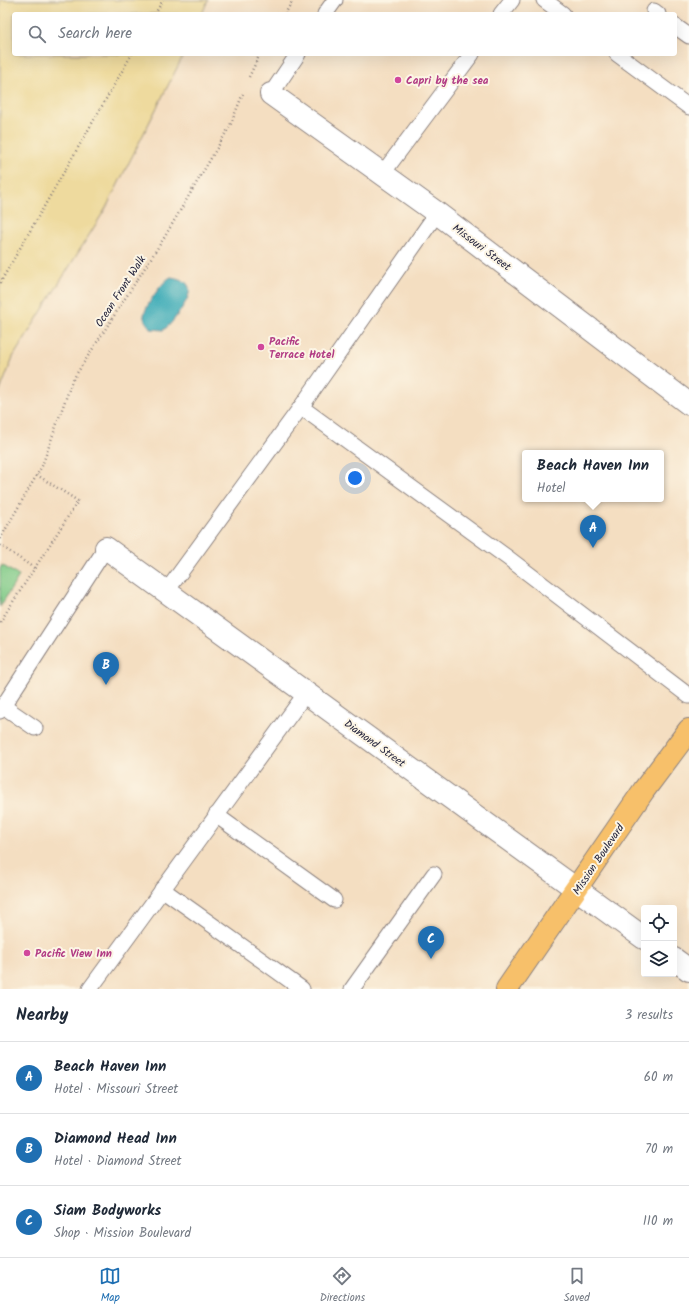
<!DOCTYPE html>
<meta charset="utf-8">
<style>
body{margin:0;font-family:Kalam,sans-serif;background:#f6f6f7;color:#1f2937}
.controls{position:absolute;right:12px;bottom:12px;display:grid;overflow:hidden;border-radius:4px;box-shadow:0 4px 16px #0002}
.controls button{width:36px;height:36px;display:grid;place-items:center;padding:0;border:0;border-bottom:1px solid #e0e1e3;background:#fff;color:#1f2937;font:20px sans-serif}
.you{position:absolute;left:355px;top:478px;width:14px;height:14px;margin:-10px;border:3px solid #fff;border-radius:50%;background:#1a73e8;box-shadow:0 0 0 6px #1a73e833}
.badge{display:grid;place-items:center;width:26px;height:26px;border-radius:50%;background:#1f6fb2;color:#fff;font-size:13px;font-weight:700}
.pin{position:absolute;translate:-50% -33px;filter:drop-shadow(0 1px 2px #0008)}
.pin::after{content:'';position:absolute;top:21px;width:14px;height:12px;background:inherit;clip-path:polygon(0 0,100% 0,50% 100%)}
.popup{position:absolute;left:522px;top:450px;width:142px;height:52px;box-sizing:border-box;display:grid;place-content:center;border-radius:4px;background:#fff;filter:drop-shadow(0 1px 3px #0005);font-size:13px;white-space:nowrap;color:#747a83}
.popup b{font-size:15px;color:#1f2937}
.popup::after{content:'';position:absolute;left:50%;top:100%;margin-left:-8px;border:8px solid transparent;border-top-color:#fff}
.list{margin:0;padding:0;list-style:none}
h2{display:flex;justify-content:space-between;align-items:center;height:52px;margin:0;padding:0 16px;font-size:17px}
h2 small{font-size:13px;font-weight:400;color:#747a83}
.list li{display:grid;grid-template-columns:26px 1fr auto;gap:12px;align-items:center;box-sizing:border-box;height:72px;padding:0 16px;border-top:1px solid #e0e1e3}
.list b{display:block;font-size:15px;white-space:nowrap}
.list p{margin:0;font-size:13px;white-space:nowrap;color:#747a83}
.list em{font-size:13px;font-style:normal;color:#747a83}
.icon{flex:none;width:22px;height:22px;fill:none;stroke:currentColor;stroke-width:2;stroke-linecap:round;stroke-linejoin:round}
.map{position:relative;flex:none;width:689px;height:989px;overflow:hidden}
.search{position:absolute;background:#fff;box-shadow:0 4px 16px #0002;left:12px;right:12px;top:12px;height:44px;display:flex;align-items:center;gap:10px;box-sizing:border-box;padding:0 14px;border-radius:4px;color:#747a83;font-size:15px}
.sheet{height:268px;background:#fff}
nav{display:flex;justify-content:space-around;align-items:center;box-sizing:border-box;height:56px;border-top:1px solid #e0e1e3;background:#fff;font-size:11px;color:#747a83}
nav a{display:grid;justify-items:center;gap:2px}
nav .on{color:#1f6fb2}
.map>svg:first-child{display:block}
.green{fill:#81cb88;stroke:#527662}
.sand{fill:#eeda9e;stroke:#887e6c}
.water{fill:#3babb7;stroke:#2e6679}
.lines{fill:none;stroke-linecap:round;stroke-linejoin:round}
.lane-casing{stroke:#8b807e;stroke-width:17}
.street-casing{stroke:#8b807e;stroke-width:24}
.primary-casing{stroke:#8b807e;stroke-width:24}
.path{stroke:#8b807e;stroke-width:2.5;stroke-dasharray:1 3;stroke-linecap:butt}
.lane{stroke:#fff;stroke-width:15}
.street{stroke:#fff;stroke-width:22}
.primary{stroke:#f7c06b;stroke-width:22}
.hotel-dot{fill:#d1479c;stroke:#fcf5e5;stroke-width:1.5}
.labels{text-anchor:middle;stroke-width:4;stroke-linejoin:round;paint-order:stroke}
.hotel-label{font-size:11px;font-weight:bold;fill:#b23c85;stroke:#fcf5e5;text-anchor:start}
.street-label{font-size:11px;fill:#22223b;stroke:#fcf5e5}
</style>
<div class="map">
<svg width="689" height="989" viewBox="0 0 689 989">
<rect width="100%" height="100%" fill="#fcf5e5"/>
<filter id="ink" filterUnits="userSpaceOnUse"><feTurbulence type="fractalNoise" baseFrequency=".025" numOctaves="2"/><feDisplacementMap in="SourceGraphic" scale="8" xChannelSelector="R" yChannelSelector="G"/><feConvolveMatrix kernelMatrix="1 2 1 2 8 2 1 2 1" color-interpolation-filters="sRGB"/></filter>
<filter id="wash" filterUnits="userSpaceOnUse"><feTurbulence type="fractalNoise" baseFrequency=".012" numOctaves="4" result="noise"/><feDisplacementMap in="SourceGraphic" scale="16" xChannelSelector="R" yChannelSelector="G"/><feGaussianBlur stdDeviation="0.9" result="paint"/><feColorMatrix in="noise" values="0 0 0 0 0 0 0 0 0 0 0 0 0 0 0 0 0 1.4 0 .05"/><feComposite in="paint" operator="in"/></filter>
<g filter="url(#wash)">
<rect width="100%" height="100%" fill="#f4dec1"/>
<polygon class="green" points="2,565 19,576 0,607 0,569"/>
<polygon class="sand" points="0,0 208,0 202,14 14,14 14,54 184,54 106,208 13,357 0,391"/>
<path class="water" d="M 171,277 C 197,281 191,295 180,311 C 175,318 171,325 163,330 L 151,329 C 149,326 145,322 144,318 C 142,310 163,280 171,277 Z"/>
</g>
<g filter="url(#ink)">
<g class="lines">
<defs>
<g id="lane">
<polyline points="544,0 563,14"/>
<polyline points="654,11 658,14"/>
<polyline points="325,14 335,0"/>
<polyline points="501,14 512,0"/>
<polyline points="675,26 689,36"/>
<polyline points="617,54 689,107"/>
<polyline points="271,94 298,54"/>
<polyline points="383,173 472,54"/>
<polyline points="301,407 508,558 689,696"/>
<polyline points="166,592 301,407 437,213"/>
<polyline points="3,706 35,728"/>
<polyline points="0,711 106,548"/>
<polyline points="216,815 334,900"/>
<polyline points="162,889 302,989"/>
<polyline points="90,989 306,693"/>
<polyline points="352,989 434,874"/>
</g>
<g id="street">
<polyline points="271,94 437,213 689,404"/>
<polyline points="106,548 644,938"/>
<polyline points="674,959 689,970"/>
</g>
<polyline id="primary" points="507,989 644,790 689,730"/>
</defs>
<use href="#lane" class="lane-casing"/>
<use href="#street" class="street-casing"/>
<use href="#primary" class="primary-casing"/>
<g class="path">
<polyline points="155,14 163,0"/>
<polyline points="285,14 293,0"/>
<polyline points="249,77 260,54"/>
<polyline points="0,283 132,54"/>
<polyline points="0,539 42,466 72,381 164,238 230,126 244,91"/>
<polyline points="0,545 34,568"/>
<polyline points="0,622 78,501 37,475"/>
</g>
<use href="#lane" class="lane"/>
<use href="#street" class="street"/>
<use href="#primary" class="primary"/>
</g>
</g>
<g class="hotel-dot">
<circle cx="398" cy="80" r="4"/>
<circle cx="261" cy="347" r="4"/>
<circle cx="27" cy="953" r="4"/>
</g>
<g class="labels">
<g class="hotel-label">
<text x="406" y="84">Capri by the sea</text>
<text x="269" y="345">Pacific<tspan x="269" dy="13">Terrace Hotel</tspan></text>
<text x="35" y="957">Pacific View Inn</text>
</g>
<g class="street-label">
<text transform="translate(482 247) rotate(37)" y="4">Missouri Street</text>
<text transform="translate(120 291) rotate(-57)" y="4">Ocean Front Walk</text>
<text transform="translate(375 743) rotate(36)" y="4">Diamond Street</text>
<text transform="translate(598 859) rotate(-56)" y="4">Mission Boulevard</text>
</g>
</g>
</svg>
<div class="controls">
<button><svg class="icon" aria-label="locate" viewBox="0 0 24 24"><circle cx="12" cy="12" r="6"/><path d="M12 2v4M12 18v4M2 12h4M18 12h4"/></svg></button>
<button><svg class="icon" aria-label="layers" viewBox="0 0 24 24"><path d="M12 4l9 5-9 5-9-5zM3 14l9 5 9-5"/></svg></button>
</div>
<div class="you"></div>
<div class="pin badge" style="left:593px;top:548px">A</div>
<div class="popup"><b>Beach Haven Inn</b>Hotel</div>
<div class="pin badge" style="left:106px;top:685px">B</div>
<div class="pin badge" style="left:431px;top:959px">C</div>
<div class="search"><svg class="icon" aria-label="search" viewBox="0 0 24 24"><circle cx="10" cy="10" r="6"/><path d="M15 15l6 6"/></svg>Search here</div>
</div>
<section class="sheet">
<h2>Nearby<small>3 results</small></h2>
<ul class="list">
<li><span class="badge">A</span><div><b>Beach Haven Inn</b><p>Hotel · Missouri Street</p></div><em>60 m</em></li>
<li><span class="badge">B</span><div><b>Diamond Head Inn</b><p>Hotel · Diamond Street</p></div><em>70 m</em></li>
<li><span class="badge">C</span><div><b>Siam Bodyworks</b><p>Shop · Mission Boulevard</p></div><em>110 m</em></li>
</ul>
</section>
<nav>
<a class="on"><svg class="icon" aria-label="map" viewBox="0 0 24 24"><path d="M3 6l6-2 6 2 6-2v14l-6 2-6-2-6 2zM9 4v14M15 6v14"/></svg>Map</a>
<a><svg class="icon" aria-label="directions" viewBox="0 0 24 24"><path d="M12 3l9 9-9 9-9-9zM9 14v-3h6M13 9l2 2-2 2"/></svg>Directions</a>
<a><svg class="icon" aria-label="saved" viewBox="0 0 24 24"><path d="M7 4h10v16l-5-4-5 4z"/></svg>Saved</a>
</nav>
